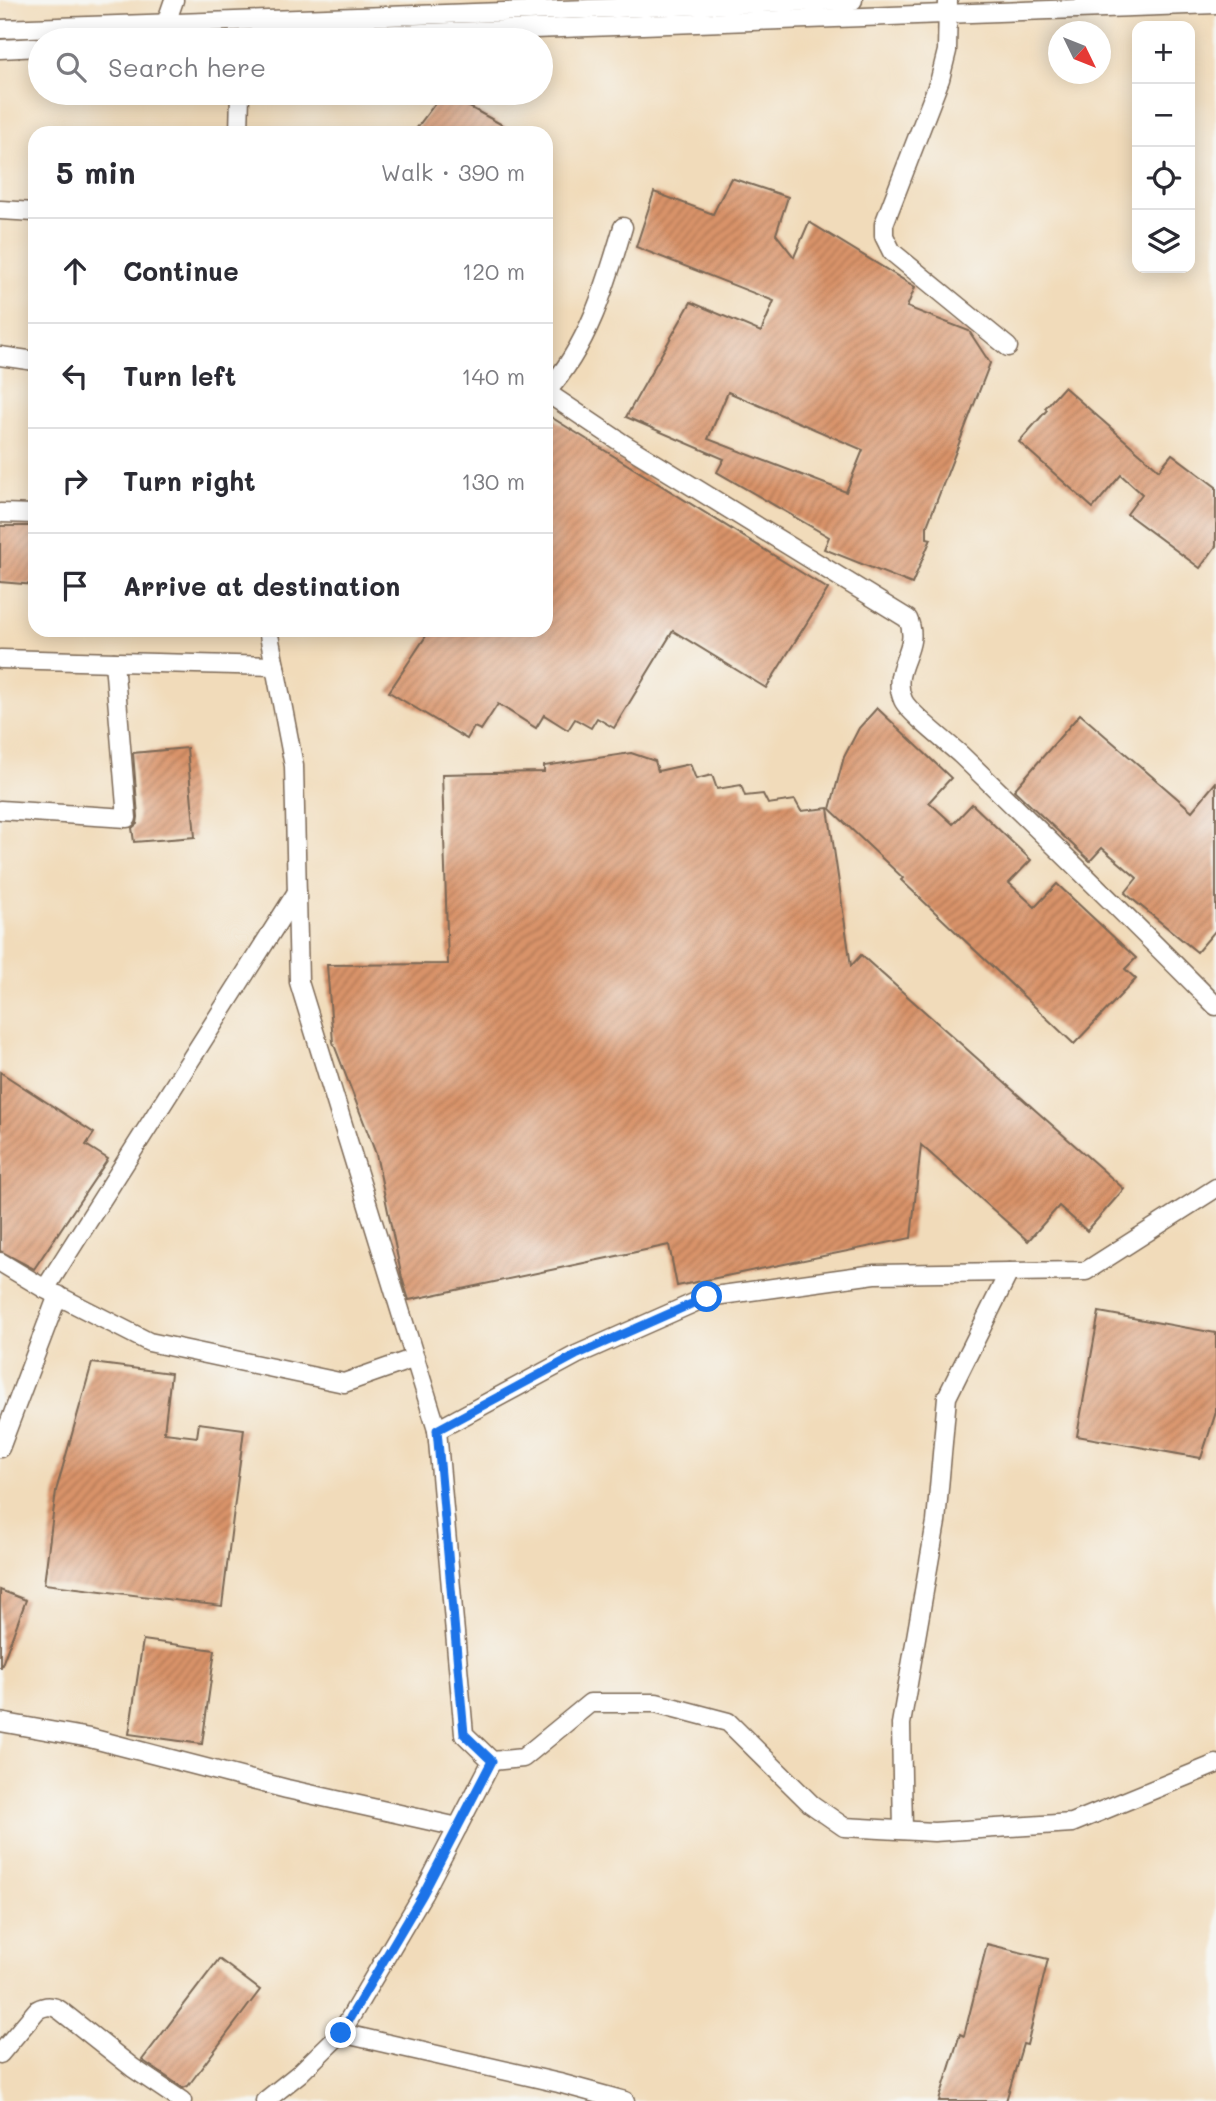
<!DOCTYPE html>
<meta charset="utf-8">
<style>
body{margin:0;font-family:Mali,sans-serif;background:#f7f7f7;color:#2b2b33}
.controls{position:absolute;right:21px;top:21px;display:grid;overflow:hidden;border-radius:14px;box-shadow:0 4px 18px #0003}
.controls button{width:63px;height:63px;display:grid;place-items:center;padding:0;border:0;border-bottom:2px solid #e1e1e2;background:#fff;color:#2b2b33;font:35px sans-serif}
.compass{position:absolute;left:1048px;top:21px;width:63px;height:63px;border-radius:50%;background:#fff;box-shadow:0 4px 18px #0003;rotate:133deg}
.stop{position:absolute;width:21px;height:21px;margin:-16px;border:5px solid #1a73e8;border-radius:50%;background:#fff}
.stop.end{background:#1a73e8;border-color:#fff;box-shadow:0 2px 7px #0008}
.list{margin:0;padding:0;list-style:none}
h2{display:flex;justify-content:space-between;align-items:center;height:91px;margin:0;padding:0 28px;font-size:30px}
h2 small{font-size:23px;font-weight:400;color:#7c7c81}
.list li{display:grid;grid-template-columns:46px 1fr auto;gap:21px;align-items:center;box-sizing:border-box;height:105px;padding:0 28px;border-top:2px solid #e1e1e2}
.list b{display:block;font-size:26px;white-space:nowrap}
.list em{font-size:23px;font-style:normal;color:#7c7c81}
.icon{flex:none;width:38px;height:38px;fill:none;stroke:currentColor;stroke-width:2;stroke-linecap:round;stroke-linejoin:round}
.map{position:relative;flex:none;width:1216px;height:2101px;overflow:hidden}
.search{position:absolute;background:#fff;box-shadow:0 4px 18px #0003;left:28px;top:28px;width:525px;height:77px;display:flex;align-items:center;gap:18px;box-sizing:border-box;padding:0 24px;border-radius:38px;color:#7c7c81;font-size:26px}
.panel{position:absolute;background:#fff;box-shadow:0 4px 18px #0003;left:28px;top:126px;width:525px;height:511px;border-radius:21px}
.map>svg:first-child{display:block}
.building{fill:url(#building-hatch);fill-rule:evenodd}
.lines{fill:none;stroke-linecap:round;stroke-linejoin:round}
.minor-casing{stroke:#7b6855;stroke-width:21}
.minor{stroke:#fff;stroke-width:18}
.route{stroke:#1a73e8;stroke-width:9}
</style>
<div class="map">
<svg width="1216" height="2101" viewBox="0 0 1216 2101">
<defs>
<pattern id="building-hatch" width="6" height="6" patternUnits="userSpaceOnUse" patternTransform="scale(1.75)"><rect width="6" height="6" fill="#d99369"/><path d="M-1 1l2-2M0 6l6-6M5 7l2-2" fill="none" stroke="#b17856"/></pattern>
</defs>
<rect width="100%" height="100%" fill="#f6f6f2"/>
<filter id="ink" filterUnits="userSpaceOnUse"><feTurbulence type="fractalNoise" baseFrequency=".0143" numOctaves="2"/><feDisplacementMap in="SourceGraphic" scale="14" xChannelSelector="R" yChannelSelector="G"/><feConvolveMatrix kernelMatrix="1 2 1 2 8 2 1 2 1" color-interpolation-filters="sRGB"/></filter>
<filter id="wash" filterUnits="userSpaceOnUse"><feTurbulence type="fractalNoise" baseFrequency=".00686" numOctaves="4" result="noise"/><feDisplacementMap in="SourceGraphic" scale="28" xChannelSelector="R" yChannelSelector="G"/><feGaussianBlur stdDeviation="1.57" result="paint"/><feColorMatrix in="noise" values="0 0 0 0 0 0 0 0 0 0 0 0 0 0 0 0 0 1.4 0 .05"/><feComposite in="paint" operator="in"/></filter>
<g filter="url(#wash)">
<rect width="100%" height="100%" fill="#f1dbba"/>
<g id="blocks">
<g class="building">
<polygon points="443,93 444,93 517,133 413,133"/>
<path d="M 731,178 L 788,197 L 776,234 L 794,257 L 809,222 L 915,287 L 907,307 L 969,331 L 990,363 L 927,526 L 927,538 L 931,539 L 912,584 L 824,549 L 829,537 L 717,472 L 724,459 L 626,417 L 691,302 L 761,332 L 774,301 L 636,247 L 654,192 L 713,214 ZM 728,392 L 863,450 L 846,492 L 708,439 Z"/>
<polygon points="1064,387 1159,470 1172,454 1216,487 1216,546 1200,568 1127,514 1142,494 1121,475 1093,508 1019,442 1047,410 1045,408"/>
<polygon points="546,414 828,589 766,688 673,631 614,728 597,718 591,728 575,719 568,730 544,715 536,728 498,704 481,730 474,727 467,739 389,692 430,630 546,630"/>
<polygon points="0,526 35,526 35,585 0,582"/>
<polygon points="877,708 951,778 929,802 953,824 972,804 1031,860 1009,883 1035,907 1057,884 1136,958 1125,969 1136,979 1074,1044 901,880 903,878 830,809 844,757 859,728"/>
<polygon points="1080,714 1192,811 1216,782 1216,930 1197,952 1125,893 1137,878 1102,848 1090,861 1014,790"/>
<polygon points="187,748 195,837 134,842 132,828 137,824 138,817 133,753"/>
<polygon points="631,753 655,761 658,771 690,764 696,779 712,775 717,789 741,785 745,796 763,794 768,804 795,800 801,811 828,808 851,966 861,955 1124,1189 1087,1231 1059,1206 1028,1241 921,1145 911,1238 677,1286 669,1245 409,1300 402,1278 376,1154 333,1042 327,965 448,964 442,774 544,772 544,766"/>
<polygon points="0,1072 94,1133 86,1145 108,1159 34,1269 0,1251"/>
<polygon points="1099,1312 1216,1333 1216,1412 1201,1458 1077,1436"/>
<polygon points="92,1363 171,1373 164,1433 197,1437 199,1423 244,1429 222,1606 44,1584 56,1491"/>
<polygon points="0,1590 26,1600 1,1667 0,1667"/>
<polygon points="143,1640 215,1650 202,1744 129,1734"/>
<polygon points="987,1944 1048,1959 1027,2045 1023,2044 1006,2101 939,2101 960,2034 964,2036"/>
<polygon points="219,1959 260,1990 188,2086 183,2088 142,2060"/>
</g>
</g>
</g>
<g filter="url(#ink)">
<use href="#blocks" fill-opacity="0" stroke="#7b6855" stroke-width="2"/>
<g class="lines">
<defs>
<g id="minor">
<polyline points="948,0 947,51 940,79 884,224 884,236 892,252 1008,347"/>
<polyline points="166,23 174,0"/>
<polyline points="0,29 853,0"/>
<polyline points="232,40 1216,4"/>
<polyline points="0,49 40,47"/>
<polyline points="239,133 240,93"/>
<polyline points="0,210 35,212"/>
<path d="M 623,227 C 606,285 588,347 546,392 L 622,443 L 908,619 C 922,650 889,667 903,700 C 908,712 949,744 961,755 C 1047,838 1132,921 1216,1006"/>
<polyline points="0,356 35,361"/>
<polyline points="0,513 35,514"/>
<polyline points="268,630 294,766 299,982 437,1430 576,1355 707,1297 875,1274 1086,1271 1216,1188"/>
<polyline points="0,659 275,666"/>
<polyline points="0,810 127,818 114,662"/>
<polyline points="0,1262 45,1289 149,1342 344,1383 415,1358"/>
<polyline points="45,1289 297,892"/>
<polyline points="437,1430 464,1734 492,1761 523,1758 590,1703 656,1703 728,1722 811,1804 844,1827 934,1832 1072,1823 1216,1764"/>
<polyline points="0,1448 58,1295"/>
<polyline points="0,1722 90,1738 287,1789 458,1827"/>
<polyline points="903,1830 901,1724 936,1522 947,1397 1009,1272"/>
<polyline points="341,2033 559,2083 625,2101"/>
<path d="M 0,2054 L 37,2010 C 46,2005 53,2005 61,2011 L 133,2068 L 182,2101"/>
<polyline points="265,2101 300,2073 341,2033 423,1894 492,1761"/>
</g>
</defs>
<use href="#minor" class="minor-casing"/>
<use href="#minor" class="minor"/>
</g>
</g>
<g class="lines" filter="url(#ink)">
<polyline class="route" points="341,2033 423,1894 492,1761 464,1734 437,1430 576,1355 707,1297"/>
</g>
</svg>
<div class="controls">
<button>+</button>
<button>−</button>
<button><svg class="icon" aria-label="locate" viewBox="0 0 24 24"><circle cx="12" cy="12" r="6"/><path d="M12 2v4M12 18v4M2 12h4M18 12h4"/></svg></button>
<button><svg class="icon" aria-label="layers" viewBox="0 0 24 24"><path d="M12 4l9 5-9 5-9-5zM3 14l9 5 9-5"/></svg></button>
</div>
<svg class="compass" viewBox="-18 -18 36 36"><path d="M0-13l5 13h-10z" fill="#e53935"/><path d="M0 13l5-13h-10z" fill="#7c7c81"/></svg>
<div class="stop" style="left:707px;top:1297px"></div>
<div class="stop end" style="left:341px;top:2033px"></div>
<div class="search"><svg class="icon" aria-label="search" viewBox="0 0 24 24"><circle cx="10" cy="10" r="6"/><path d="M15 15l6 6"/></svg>Search here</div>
<section class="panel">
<h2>5 min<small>Walk · 390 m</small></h2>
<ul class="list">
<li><svg class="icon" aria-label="ahead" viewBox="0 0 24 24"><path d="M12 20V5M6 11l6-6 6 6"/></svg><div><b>Continue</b></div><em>120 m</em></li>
<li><svg class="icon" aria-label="left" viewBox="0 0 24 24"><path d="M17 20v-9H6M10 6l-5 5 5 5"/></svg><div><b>Turn left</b></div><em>140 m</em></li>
<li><svg class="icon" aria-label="right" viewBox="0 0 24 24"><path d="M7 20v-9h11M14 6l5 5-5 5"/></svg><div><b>Turn right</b></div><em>130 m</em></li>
<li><svg class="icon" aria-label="arrive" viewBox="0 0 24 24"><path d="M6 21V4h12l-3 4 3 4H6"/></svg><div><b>Arrive at destination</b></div></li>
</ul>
</section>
</div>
